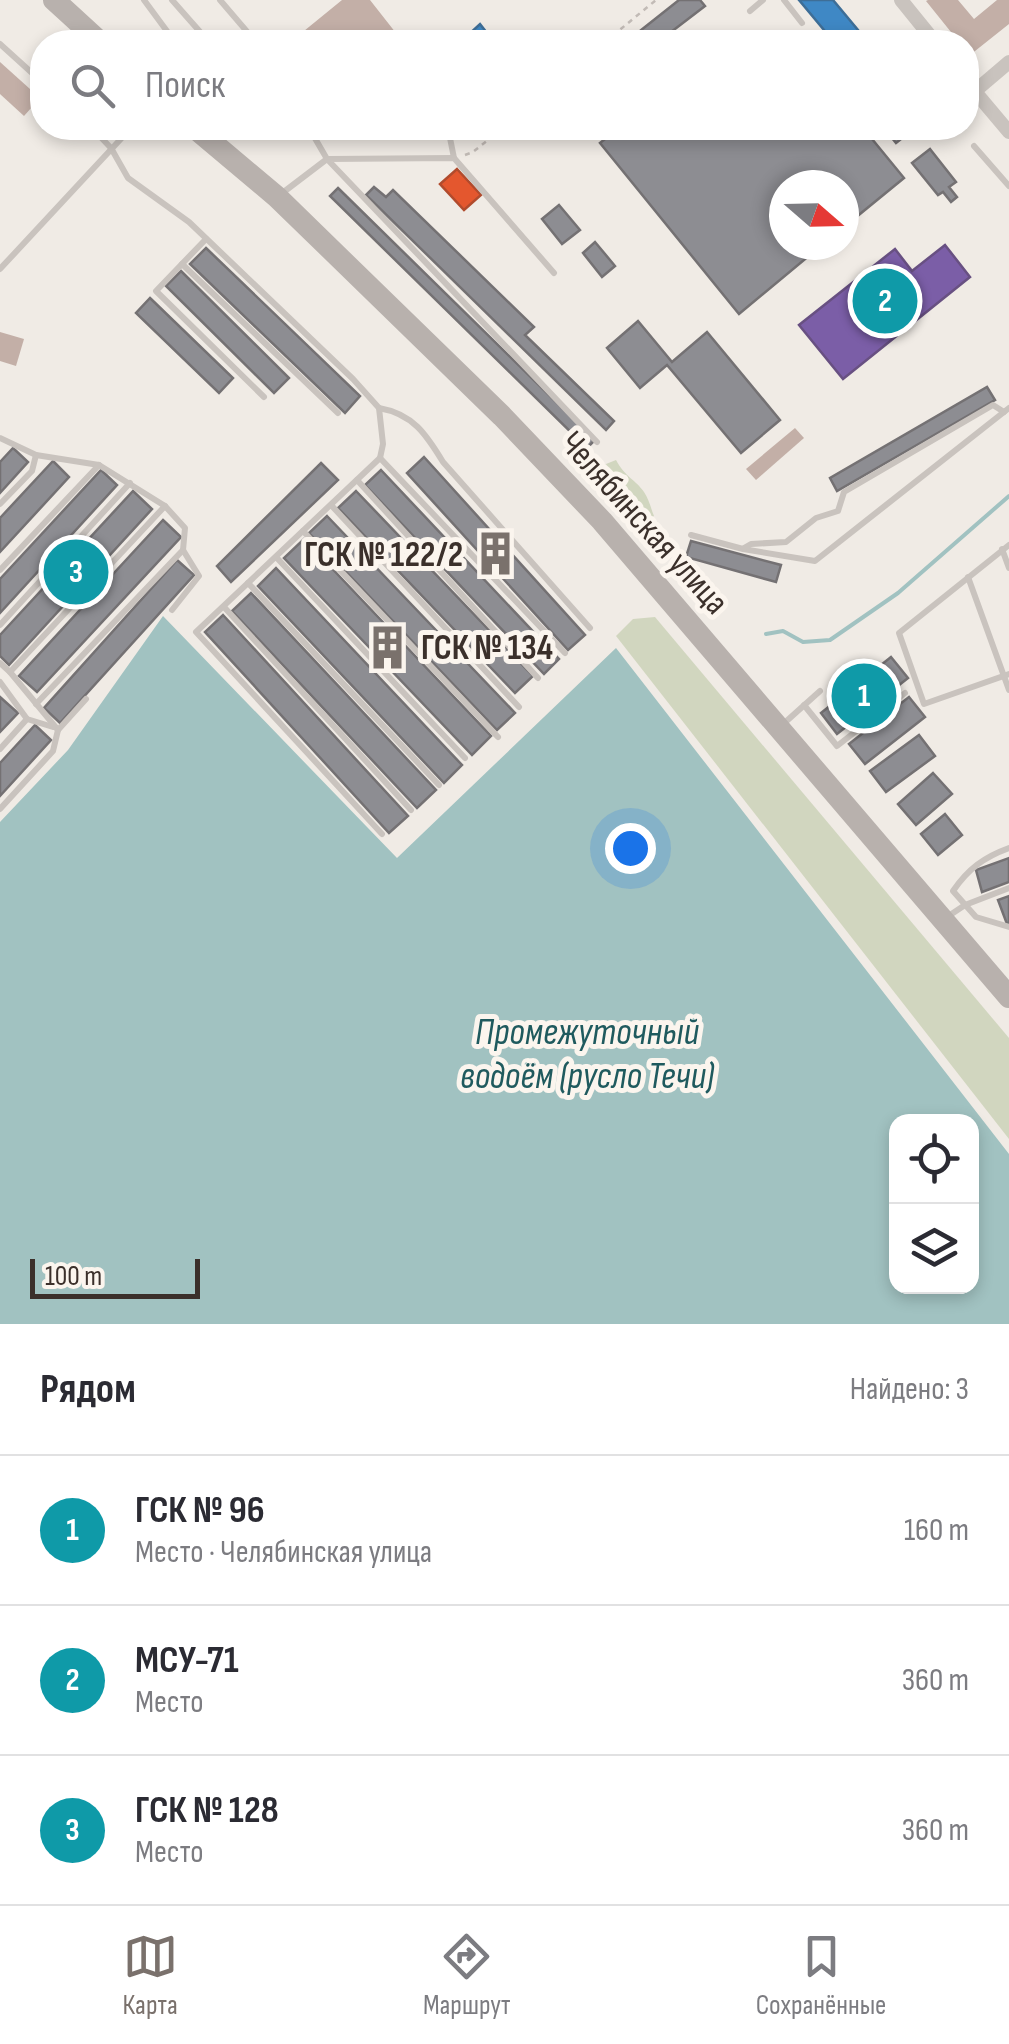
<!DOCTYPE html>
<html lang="ru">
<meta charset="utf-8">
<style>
body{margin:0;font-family:"Sofia Sans Condensed",sans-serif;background:#f7f7f7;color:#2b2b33}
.controls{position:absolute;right:30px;bottom:30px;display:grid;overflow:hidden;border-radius:20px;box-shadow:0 5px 15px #0003}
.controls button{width:90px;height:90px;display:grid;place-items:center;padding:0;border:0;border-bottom:2px solid #e1e1e2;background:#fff;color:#2b2b33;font:50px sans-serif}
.compass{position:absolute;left:769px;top:170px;width:90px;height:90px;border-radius:50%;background:#fff;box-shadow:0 5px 15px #0003;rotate:110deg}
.scale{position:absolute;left:30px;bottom:25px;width:170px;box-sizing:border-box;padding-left:10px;border:5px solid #3b302b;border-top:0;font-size:28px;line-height:35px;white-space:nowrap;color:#3b302b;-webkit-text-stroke:8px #fbf5ee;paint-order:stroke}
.you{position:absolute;left:630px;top:848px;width:35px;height:35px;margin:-25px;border:8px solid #fff;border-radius:50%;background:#1a73e8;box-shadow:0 0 0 15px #1a73e833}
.badge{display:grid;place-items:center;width:65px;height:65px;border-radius:50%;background:#7a716c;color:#fff;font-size:32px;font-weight:700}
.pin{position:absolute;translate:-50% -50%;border:5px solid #fff;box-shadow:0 2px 10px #0006}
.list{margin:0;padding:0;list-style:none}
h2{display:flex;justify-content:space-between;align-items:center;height:130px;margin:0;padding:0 40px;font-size:42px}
h2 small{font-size:32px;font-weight:400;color:#7c7c81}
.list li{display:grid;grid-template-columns:65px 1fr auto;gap:30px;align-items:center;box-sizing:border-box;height:150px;padding:0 40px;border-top:2px solid #e1e1e2}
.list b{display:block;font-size:38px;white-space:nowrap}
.list p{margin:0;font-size:32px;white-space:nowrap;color:#7c7c81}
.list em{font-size:32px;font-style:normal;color:#7c7c81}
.icon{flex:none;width:55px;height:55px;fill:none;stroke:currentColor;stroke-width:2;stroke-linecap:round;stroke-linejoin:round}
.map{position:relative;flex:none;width:1009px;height:1324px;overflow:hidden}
.search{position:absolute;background:#fff;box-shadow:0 5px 15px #0003;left:30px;right:30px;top:30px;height:110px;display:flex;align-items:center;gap:25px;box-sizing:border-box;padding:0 35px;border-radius:40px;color:#7c7c81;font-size:38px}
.sheet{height:580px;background:#fff}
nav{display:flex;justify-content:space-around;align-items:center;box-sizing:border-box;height:140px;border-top:2px solid #e1e1e2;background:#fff;font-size:28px;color:#7c7c81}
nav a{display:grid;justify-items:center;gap:5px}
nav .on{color:#7a716c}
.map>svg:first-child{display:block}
.green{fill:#d1d6bf}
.water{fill:#a1c2c1;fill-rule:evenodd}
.shops{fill:#e4572e;stroke:#b14b2d;stroke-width:2.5}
.offices{fill:#7b5ea7;stroke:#685082;stroke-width:2.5}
.schools{fill:#3f88c5;stroke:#3e6e97;stroke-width:2.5}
.industry{fill:#8d8d92;stroke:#747173;stroke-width:2.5}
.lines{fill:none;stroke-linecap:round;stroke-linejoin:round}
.stream{stroke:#a1c2c1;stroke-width:4}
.building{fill:#c3afa7}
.path{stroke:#c2bbb6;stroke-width:2.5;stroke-dasharray:5 5;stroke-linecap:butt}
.service{stroke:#c9c3be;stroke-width:6}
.minor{stroke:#c9c3be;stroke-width:14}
.primary{stroke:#b8b1ad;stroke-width:22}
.labels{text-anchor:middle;stroke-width:10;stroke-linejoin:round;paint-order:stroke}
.street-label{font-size:35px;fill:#3b302b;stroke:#fbf5ee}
.poi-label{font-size:35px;font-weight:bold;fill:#3b302b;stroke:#fbf5ee;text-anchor:end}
.water-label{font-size:38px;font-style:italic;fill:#1f5a5e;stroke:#fbf5ee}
</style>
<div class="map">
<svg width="1009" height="1324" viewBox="0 0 1009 1324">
<rect width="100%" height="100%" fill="#f0ebe5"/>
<g class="green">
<path d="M 616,460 C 625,477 636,480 644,492 C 649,499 651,509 654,516 L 651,518 L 645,514 L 628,494 L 629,490 C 622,482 608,474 606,464 Z"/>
<polygon points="655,617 1009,1038 1009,1139 616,636 633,619"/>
</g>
<path class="water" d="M 163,616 L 397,858 L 616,648 L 1009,1154 L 1009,1324 L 0,1324 L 0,822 L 68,750 ZM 896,1122 L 972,1122 L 972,1286 L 896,1286 Z"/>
<polygon class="shops" points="457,169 481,195 464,210 440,184"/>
<polygon class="offices" points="945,245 970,277 843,379 799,325 895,249 912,271"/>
<g class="schools">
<polygon points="799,0 833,0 868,42 834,42"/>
<polygon points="480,24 494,42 474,42 468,35"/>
</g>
<g class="industry">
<polygon points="679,0 700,0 705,6 658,42 626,42"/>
<polygon points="619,128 863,128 904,178 844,227 844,185 784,185 784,245 822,245 739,314 600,143"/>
<polygon points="884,128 915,128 896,143"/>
<polygon points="930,149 956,182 949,187 957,197 951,202 943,192 938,195 912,163"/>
<polygon points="374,187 386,197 393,190 534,327 525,335 614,421 606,430 366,195"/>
<polygon points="338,188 595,440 587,448 330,196"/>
<polygon points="559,205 580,230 562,244 542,219"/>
<polygon points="595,242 615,266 602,277 583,253"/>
<polygon points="206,248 360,396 345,413 190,264"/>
<polygon points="181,271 289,378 274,393 166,286"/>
<polygon points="150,298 233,378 219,393 136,313"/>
<polygon points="638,321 672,362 707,332 780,420 741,453 667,365 640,388 607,348"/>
<polygon points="987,387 995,400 837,491 830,478"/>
<polygon points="13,448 28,462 0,493 0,462"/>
<polygon points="424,457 585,635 568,650 407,473"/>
<polygon points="53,461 69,477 0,552 0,518"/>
<polygon points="321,463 338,480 231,582 217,566"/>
<polygon points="101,470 117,485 0,613 0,579"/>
<polygon points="381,470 559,659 544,674 365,485"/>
<polygon points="133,491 152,509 9,665 0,656 0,635"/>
<polygon points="356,491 533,676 515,693 338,508"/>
<polygon points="327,516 515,713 497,730 309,533"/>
<polygon points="163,520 181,537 37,692 19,676"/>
<polygon points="304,539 491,736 472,755 284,558"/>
<polygon points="691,541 781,565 776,582 686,557"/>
<polygon points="177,560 194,575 60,723 44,708"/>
<polygon points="276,568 462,765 444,783 258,586"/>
<polygon points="251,593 436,790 417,808 232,611"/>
<polygon points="223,615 408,816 389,833 205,632"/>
<polygon points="891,657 908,678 837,734 821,713"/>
<polygon points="0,697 18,713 0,732"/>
<polygon points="909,697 925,717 865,764 849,744"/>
<polygon points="35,725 51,740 0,796 0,763"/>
<polygon points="919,735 935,756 886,792 870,771"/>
<polygon points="933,773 952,794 916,825 898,804"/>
<polygon points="945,814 962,835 938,855 921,834"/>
<polygon points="1009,858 1009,882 982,892 976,870"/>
<polygon points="1009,896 1009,923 1007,924 998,900"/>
</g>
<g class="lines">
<polyline class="stream" points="766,634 783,631 803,642 830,640 898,593 1009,496"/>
</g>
<g class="building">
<polygon points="342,0 370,0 403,42 387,42 383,38 378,42 313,42 304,31"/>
<polygon points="928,0 958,0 974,19 997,0 1009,0 1009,24 970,55 966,51 966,42 959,42 926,1"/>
<polygon points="0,62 40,98 24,116 0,94"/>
<polygon points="0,332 24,339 16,366 0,361"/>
<polygon points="795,428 804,438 756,480 746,469"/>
</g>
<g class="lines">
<g class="path">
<polyline points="605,42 656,0"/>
<polyline points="465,155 473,152 503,128"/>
</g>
<g class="service">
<polyline points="144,0 175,42"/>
<polyline points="172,0 209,42"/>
<polyline points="220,0 256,42"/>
<polyline points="784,0 802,23"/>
<polyline points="750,11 763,0"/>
<polyline points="0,44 42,82"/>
<polyline points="92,128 111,148 128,178 189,222 353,379 379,408 383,444 380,458 196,632 382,834"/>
<polyline points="448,128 454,158"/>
<polyline points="974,146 1009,186"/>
<polyline points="281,194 327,159 309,128"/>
<polyline points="206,239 156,291 264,397"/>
<polyline points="182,264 338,413"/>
<polyline points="0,269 131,128"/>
<polyline points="554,273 454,158 327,159 597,442"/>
<path d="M 379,408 C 413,414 426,434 443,462 L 590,628"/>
<polyline points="0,438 36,455 99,465 165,506 185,528 183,550 199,576 172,610"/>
<polyline points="380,458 565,653"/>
<polyline points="357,480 538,678"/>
<polyline points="0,504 32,471 36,455"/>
<polyline points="331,505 519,707"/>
<polyline points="303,531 498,737"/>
<polyline points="691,535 743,549 815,561 1009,408"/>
<polyline points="1009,545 899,633 924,704 1009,674"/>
<polyline points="744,548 751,544 786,542 816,518 838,511 844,492 993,405 1004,412"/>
<polyline points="1002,549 1009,568"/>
<polyline points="276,557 465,758"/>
<polyline points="0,570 99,465"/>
<polyline points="968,577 1009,690"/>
<polyline points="248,583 439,785"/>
<polyline points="224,607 411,810"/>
<polyline points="0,625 130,483"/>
<polyline points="0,663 10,672 58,730 86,699"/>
<polyline points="10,672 165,506"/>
<polyline points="0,682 27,719 53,727"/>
<polyline points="36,704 183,550"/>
<polyline points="804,705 837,746 905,693"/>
<polyline points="781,726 820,691"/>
<polyline points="0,749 27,719"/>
<polyline points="0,809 53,751 58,730"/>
<path d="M 1009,848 C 984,857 968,869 953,891 L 976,917 L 1009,927"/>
<polyline points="947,917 965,905 1009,888"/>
</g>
<g class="minor">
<polyline points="901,0 935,42"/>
<polyline points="966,81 1009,132"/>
<polyline points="975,91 1009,62"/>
</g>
<g class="primary">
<polyline points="54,0 100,42"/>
<polyline points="195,128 277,197 502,416 602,521 1009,997"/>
</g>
</g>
<defs>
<symbol id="building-bare" viewBox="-9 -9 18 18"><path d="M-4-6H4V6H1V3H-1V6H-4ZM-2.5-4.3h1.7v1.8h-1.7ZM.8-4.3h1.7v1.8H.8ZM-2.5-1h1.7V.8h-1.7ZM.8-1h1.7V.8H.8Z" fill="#7a716c" stroke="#fbf5ee" stroke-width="2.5" paint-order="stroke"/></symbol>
</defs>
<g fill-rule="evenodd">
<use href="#building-bare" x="464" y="522" width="63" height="63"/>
<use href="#building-bare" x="356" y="616" width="63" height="63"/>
</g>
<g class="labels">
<g class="street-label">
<text transform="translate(645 522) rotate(48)" y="12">Челябинская улица</text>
</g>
<g class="poi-label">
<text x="463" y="566">ГСК № 122/2</text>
<text x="421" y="659" text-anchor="start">ГСК № 134</text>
</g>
<g class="water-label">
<text x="587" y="1044">Промежуточный<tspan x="587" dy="44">водоём (русло Течи)</tspan></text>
</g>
</g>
</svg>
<div class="controls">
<button><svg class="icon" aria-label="locate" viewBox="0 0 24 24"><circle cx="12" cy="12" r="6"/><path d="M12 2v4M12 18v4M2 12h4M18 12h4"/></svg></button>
<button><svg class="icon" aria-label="layers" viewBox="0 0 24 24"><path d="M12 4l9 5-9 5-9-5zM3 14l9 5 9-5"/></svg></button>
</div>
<svg class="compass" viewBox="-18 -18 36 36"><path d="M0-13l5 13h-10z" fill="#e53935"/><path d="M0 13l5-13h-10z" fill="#7c7c81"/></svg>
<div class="scale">100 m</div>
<div class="you"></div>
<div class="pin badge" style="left:864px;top:696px;background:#0f9aa8">1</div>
<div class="pin badge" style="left:885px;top:301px;background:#0f9aa8">2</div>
<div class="pin badge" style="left:76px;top:572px;background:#0f9aa8">3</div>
<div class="search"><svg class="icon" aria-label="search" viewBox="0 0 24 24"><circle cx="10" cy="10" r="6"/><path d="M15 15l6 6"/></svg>Поиск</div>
</div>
<section class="sheet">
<h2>Рядом<small>Найдено: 3</small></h2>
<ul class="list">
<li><span class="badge" style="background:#0f9aa8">1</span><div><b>ГСК № 96</b><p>Место · Челябинская улица</p></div><em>160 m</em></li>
<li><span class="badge" style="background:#0f9aa8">2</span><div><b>МСУ-71</b><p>Место</p></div><em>360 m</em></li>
<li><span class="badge" style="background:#0f9aa8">3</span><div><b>ГСК № 128</b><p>Место</p></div><em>360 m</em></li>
</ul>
</section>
<nav>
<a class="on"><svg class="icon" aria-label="map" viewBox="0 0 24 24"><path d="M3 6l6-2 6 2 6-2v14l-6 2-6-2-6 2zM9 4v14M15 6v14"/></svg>Карта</a>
<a><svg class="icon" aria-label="directions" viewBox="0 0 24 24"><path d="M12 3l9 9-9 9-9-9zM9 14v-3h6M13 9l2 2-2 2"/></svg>Маршрут</a>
<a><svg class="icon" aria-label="saved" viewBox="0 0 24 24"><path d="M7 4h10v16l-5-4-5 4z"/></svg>Сохранённые</a>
</nav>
